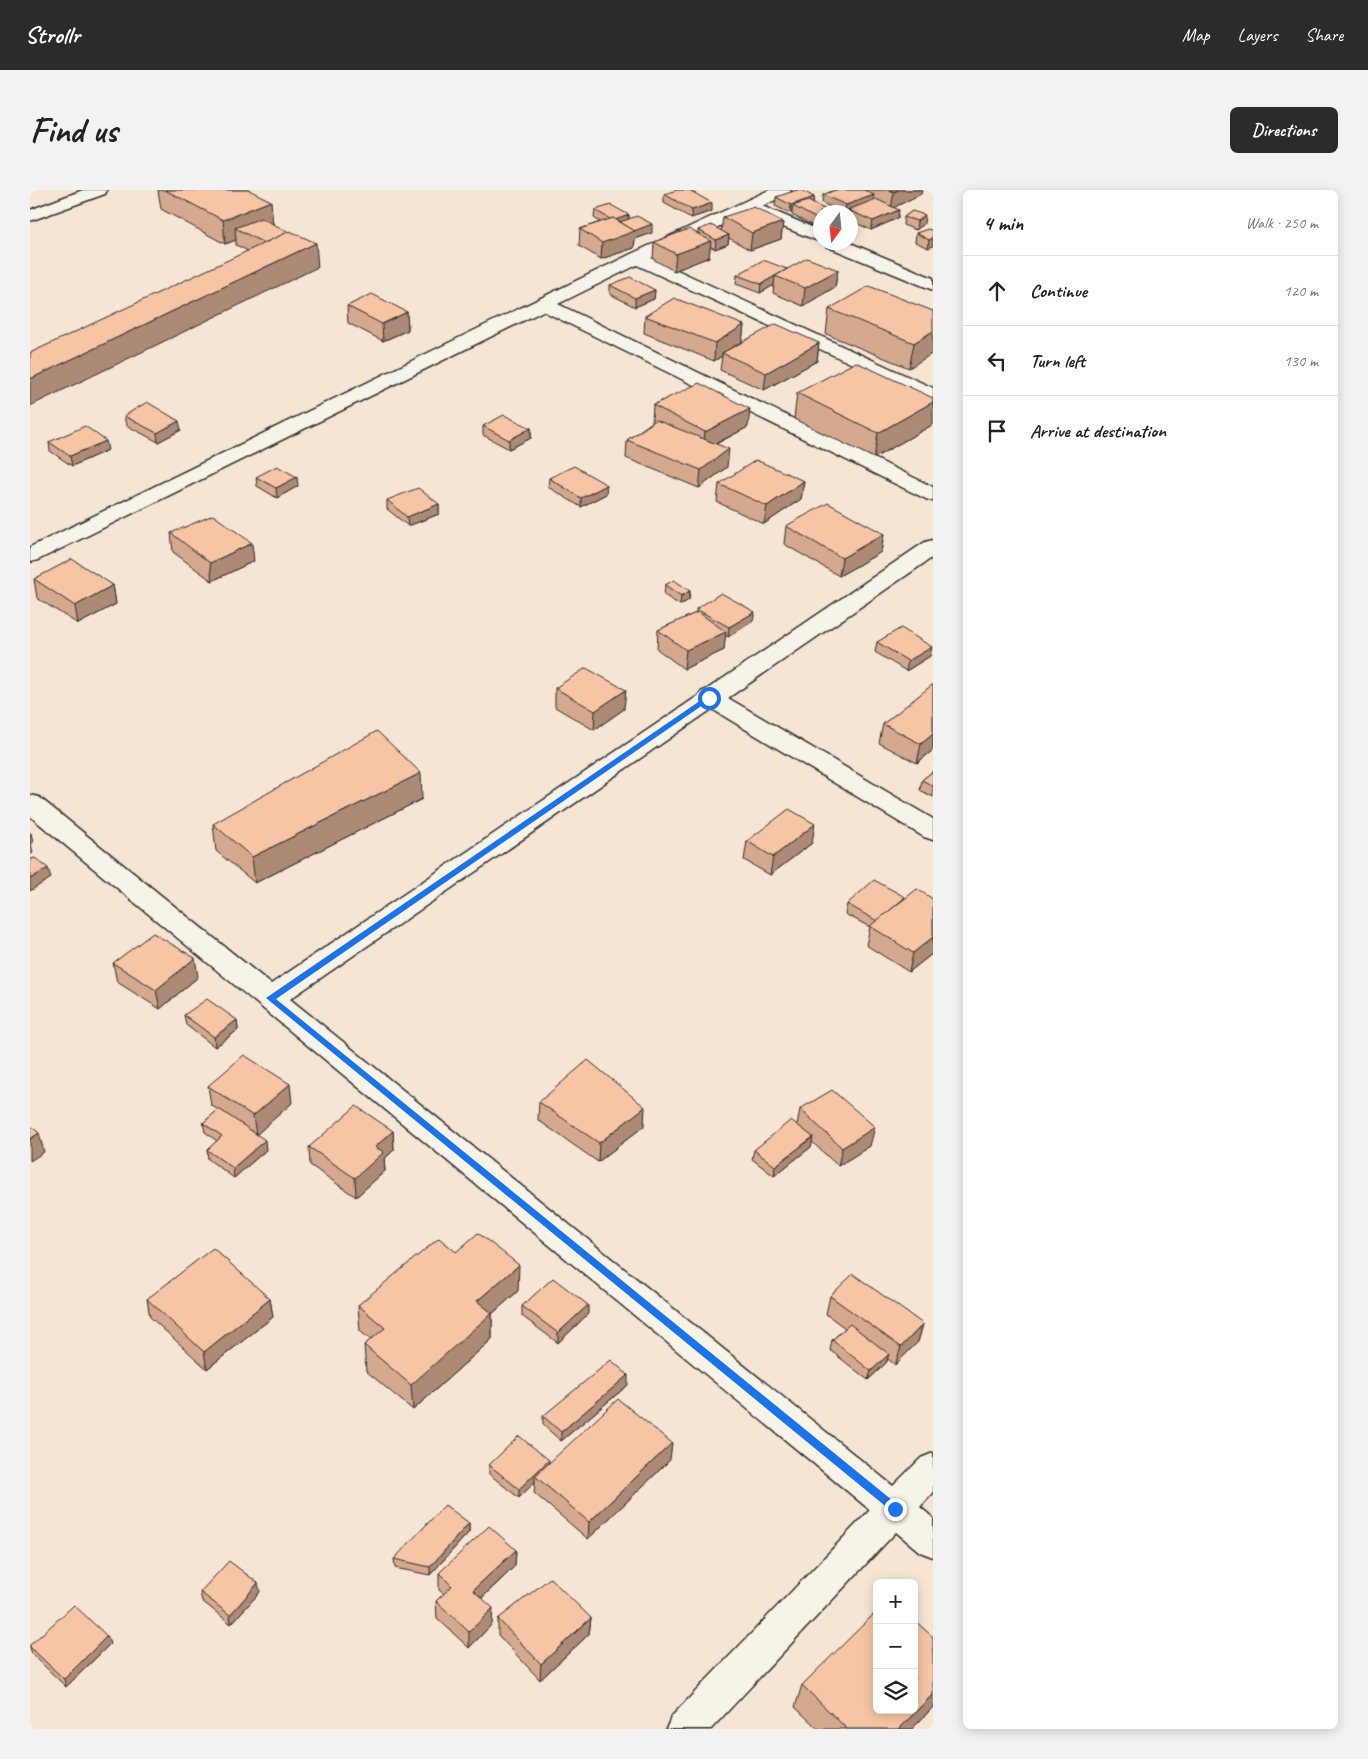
<!DOCTYPE html>
<meta charset="utf-8">
<style>
body{margin:0;font-family:Caveat,sans-serif;background:#f2f2f2;color:#222}
.controls{position:absolute;right:15px;bottom:15px;display:grid;overflow:hidden;border-radius:8px;box-shadow:0 2px 12px #0003}
.controls button{width:45px;height:45px;display:grid;place-items:center;padding:0;border:0;border-bottom:1px solid #e0e0e0;background:#fff;color:#222;font:25px sans-serif}
.compass{position:absolute;left:783px;top:15px;width:45px;height:45px;border-radius:50%;background:#fff;box-shadow:0 2px 12px #0003;rotate:195deg}
.stop{position:absolute;width:15px;height:15px;margin:-11px;border:4px solid #1a73e8;border-radius:50%;background:#fff}
.stop.end{background:#1a73e8;border-color:#fff;box-shadow:0 1px 5px #0008}
.list{margin:0;padding:0;list-style:none}
h2{display:flex;justify-content:space-between;align-items:center;height:65px;margin:0;padding:0 20px;font-size:21px}
h2 small{font-size:16px;font-weight:400;color:#767676}
.list li{display:grid;grid-template-columns:32px 1fr auto;gap:15px;align-items:center;box-sizing:border-box;height:70px;padding:0 20px;border-top:1px solid #e0e0e0}
.list b{display:block;font-size:19px;white-space:nowrap}
.list em{font-size:16px;font-style:normal;color:#767676}
.icon{flex:none;width:28px;height:28px;fill:none;stroke:currentColor;stroke-width:2;stroke-linecap:round;stroke-linejoin:round}
.map{position:relative;flex:none;width:903px;height:1539px;overflow:hidden;border-radius:8px}
header{display:flex;align-items:center;gap:30px;box-sizing:border-box;height:70px;padding:0 25px;background:#2b2b2b;color:#fff}
header strong{font-size:24px}
nav{display:flex;gap:28px;margin-inline-start:auto;font-size:18px}
.intro{display:flex;align-items:center;justify-content:space-between;box-sizing:border-box;height:120px;padding:0 30px}
h1{margin:0;font-size:35px}
.button{padding:12px 22px;border-radius:8px;background:#2b2b2b;color:#fff;font-size:18px;font-weight:700}
main{display:flex;gap:30px;padding:0 30px}
aside{flex:1;background:#fff;border-radius:8px;box-shadow:0 2px 12px #0003}
.map>svg:first-child{display:block}
.lines{fill:none;stroke-linecap:round;stroke-linejoin:round}
.minor-casing{stroke:#2b2b2b;stroke-width:3}
.secondary-casing{stroke:#2b2b2b;stroke-width:3}
.minor{fill:#f7f3e8;fill-rule:evenodd}
.secondary{fill:#f7f3e8;fill-rule:evenodd}
.wall{fill:#d4a98e;stroke:#2b2b2b}
.shaded-wall{fill:#ac8a74;stroke:#2b2b2b}
.building{fill:#f6c5a5;stroke:#2b2b2b}
.route{fill:#1a73e8}
</style>
<header>
<strong>Strollr</strong>
<nav><a>Map</a><a>Layers</a><a>Share</a></nav>
</header>
<div class="intro"><h1>Find us</h1><a class="button">Directions</a></div>
<main>
<div class="map">
<svg width="903" height="1539" viewBox="0 0 903 1539">
<rect width="100%" height="100%" fill="#f7e5d4"/>
<filter id="ink" filterUnits="userSpaceOnUse"><feTurbulence type="fractalNoise" baseFrequency=".02" numOctaves="2"/><feDisplacementMap in="SourceGraphic" scale="10" xChannelSelector="R" yChannelSelector="G"/><feConvolveMatrix kernelMatrix="1 2 1 2 8 2 1 2 1" color-interpolation-filters="sRGB"/></filter>
<g filter="url(#ink)">
<g class="lines">
<defs>
<g id="minor">
<polygon points="739,0 761,0 759,4 732,16 791,41 791,52 718,23 621,68 903,198 903,211 607,75 528,114 903,297 903,311 896,309 513,121 8,370 0,372 0,357 601,64"/>
<polygon points="794,52 818,52 903,88 903,100 796,56"/>
<polygon points="903,350 903,367 698,508 903,629 903,650 894,647 682,519 260,809 863,1296 891,1268 903,1263 903,1303 890,1317 903,1328 903,1367 890,1362 866,1342 681,1539 636,1539 642,1526 840,1320 0,626 0,605 9,607 241,794 668,506 671,502 676,500 895,352"/>
</g>
<polygon id="secondary" points="53,0 77,0 75,4 0,31 0,20"/>
</defs>
<use href="#minor" class="minor-casing"/>
<use href="#secondary" class="secondary-casing"/>
<use href="#minor" class="minor"/>
<use href="#secondary" class="secondary"/>
</g>
<g class="wall">
<polygon points="128,0 219,0 243,33 288,77 218,61 206,55 206,50 195,54 131,19"/>
<polygon points="805,0 892,0 891,4 864,17 868,28 841,40 820,30 820,22 812,22 792,13 793,5"/>
<polygon points="634,4 682,21 661,28 634,13"/>
<polygon points="746,7 784,7 783,13 790,22 790,34 784,36 762,25 762,22 760,23 745,16"/>
<polygon points="565,20 599,25 599,29 622,43 605,49 604,58 571,69 549,56 550,39 570,32 564,28"/>
<polygon points="882,21 894,34 886,40 873,35 874,27"/>
<polygon points="693,27 753,32 751,49 720,60 699,48 698,54 685,59 680,56 679,67 644,81 623,69 624,52 668,44 668,40 691,41"/>
<polygon points="903,41 898,58 885,52 886,43"/>
<polygon points="757,79 808,80 805,97 773,116 743,103 744,95 730,103 706,94 707,85"/>
<polygon points="580,95 625,100 624,109 605,117 580,104"/>
<polygon points="317,116 377,122 378,140 353,151 318,133"/>
<polygon points="799,119 903,121 879,178 796,144"/>
<polygon points="615,126 714,135 712,152 789,153 787,171 734,200 690,180 692,166 684,171 614,143"/>
<polygon points="767,203 902,235 844,268 764,229"/>
<polygon points="623,215 718,237 686,254 697,277 669,298 596,268 597,250 622,232"/>
<polygon points="94,226 151,240 128,252 96,235"/>
<polygon points="453,236 501,238 501,248 479,259 453,245"/>
<polygon points="19,252 78,260 42,276 20,261"/>
<polygon points="226,287 268,296 247,308 227,296"/>
<polygon points="519,288 576,304 551,317 518,297"/>
<polygon points="774,291 771,309 734,334 687,312 689,294"/>
<polygon points="357,310 409,314 409,324 378,336 357,319"/>
<polygon points="756,336 854,344 851,362 809,386 754,354"/>
<polygon points="141,343 224,371 182,391 143,362"/>
<polygon points="4,389 83,395 86,414 48,434 7,408"/>
<polygon points="635,395 660,401 659,410 650,415 634,405"/>
<polygon points="666,419 723,431 698,447 695,445 694,460 654,479 627,459 628,440 666,423"/>
<polygon points="847,452 900,466 876,481 845,462"/>
<polygon points="903,495 903,560 887,573 849,553 853,534"/>
<polygon points="525,498 594,519 564,540 525,517"/>
<polygon points="903,581 903,607 890,600 892,590"/>
<polygon points="392,609 225,693 186,661 183,634"/>
<polygon points="717,651 782,653 740,685 714,670"/>
<polygon points="875,707 874,710 903,709 903,763 879,782 836,755 840,737 815,724 817,714"/>
<polygon points="83,773 168,787 130,819 87,792"/>
<polygon points="154,825 207,830 208,840 185,857 156,835"/>
<polygon points="178,896 262,913 226,944 236,960 204,988 178,969 177,960 187,951 175,942 173,933 188,920 181,915"/>
<polygon points="509,912 614,936 568,972 508,930"/>
<polygon points="770,919 840,956 808,976 782,952 781,957 744,986 722,969 724,960 767,935"/>
<polygon points="363,941 364,960 354,969 355,981 326,1007 280,975 279,957"/>
<polygon points="426,1062 488,1101 462,1124 462,1149 383,1220 336,1181 334,1155 341,1150 330,1141 328,1115"/>
<polygon points="800,1106 893,1134 888,1152 865,1175 858,1169 856,1173 838,1190 800,1160 802,1150 815,1138 796,1124"/>
<polygon points="117,1109 240,1109 243,1127 177,1179 120,1127"/>
<polygon points="492,1116 558,1124 528,1153 492,1126"/>
<polygon points="598,1195 531,1251 513,1235 513,1226"/>
<polygon points="640,1270 558,1349 504,1303 505,1292 489,1308 459,1284 459,1275"/>
<polygon points="439,1333 439,1342 400,1385 365,1378 364,1369"/>
<polygon points="486,1360 485,1376 452,1408 462,1434 439,1458 407,1428 406,1411 414,1404 409,1400 409,1383"/>
<polygon points="170,1402 230,1402 201,1434 172,1411"/>
<polygon points="561,1428 559,1444 510,1490 468,1445 468,1429"/>
<polygon points="80,1454 36,1497 2,1464 0,1458 0,1455"/>
<polygon points="772,1495 903,1517 882,1539 788,1539 765,1517"/>
</g>
<g class="shaded-wall">
<polygon points="868,0 892,0 891,4 861,19 864,2"/>
<polygon points="844,5 842,13 818,20 818,22 815,22 816,15"/>
<polygon points="784,7 783,15 763,16 762,22 760,23 761,15"/>
<polygon points="241,11 243,35 205,38 206,50 195,54 193,30"/>
<polygon points="682,13 682,21 661,28 662,20"/>
<polygon points="869,20 868,28 841,40 843,31"/>
<polygon points="599,25 598,33 583,30"/>
<polygon points="895,25 894,34 886,40 887,31"/>
<polygon points="790,26 790,34 784,36 785,28"/>
<polygon points="753,32 751,49 720,60 722,43"/>
<polygon points="622,34 622,43 605,49 604,58 571,69 572,53"/>
<polygon points="827,37 826,46 820,48 820,39"/>
<polygon points="699,45 698,54 685,59 686,50"/>
<polygon points="903,48 903,56 898,58 899,50"/>
<polygon points="681,51 679,67 644,81 646,64"/>
<polygon points="286,53 288,77 0,216 0,189"/>
<polygon points="808,80 805,97 773,116 775,98"/>
<polygon points="745,86 744,95 730,103 731,94"/>
<polygon points="625,100 624,109 605,117 605,108"/>
<polygon points="377,122 378,140 353,151 352,134"/>
<polygon points="714,135 712,152 692,163 692,166 684,171 685,153"/>
<polygon points="903,141 903,163 879,178 884,153"/>
<polygon points="789,153 787,171 734,200 736,183"/>
<polygon points="903,212 903,230 902,235 844,268 848,243"/>
<polygon points="720,219 718,237 673,260 675,242"/>
<polygon points="149,231 151,240 128,252 127,243"/>
<polygon points="501,238 501,248 479,259 479,250"/>
<polygon points="76,251 78,260 42,276 40,266"/>
<polygon points="699,259 697,277 669,298 671,280"/>
<polygon points="267,287 268,296 247,308 246,298"/>
<polygon points="774,291 771,309 734,334 737,316"/>
<polygon points="577,295 576,304 551,317 551,308"/>
<polygon points="409,314 409,324 378,336 377,327"/>
<polygon points="854,344 851,362 809,386 812,368"/>
<polygon points="222,353 224,371 182,391 180,373"/>
<polygon points="83,395 86,414 48,434 45,416"/>
<polygon points="660,401 659,410 650,415 651,406"/>
<polygon points="725,422 723,431 698,447 699,437"/>
<polygon points="696,442 694,460 654,479 656,460"/>
<polygon points="902,457 900,466 876,481 878,471"/>
<polygon points="596,500 594,519 564,540 565,521"/>
<polygon points="903,544 903,560 887,573 891,554"/>
<polygon points="391,583 392,609 225,693 222,667"/>
<polygon points="785,634 782,653 740,685 743,667"/>
<polygon points="0,643 1,643 3,653 1,654 3,663 0,665"/>
<polygon points="18,678 21,688 0,701 0,689"/>
<polygon points="903,747 903,763 879,782 883,763"/>
<polygon points="165,768 168,787 130,819 126,800"/>
<polygon points="207,830 208,840 185,857 184,847"/>
<polygon points="260,894 262,913 226,945 223,926"/>
<polygon points="615,917 614,936 568,972 569,953"/>
<polygon points="845,937 840,956 808,976 812,958"/>
<polygon points="363,941 364,960 354,969 355,981 326,1007 325,988 345,957"/>
<polygon points="9,943 14,962 0,971 0,949"/>
<polygon points="783,947 781,957 744,986 745,976"/>
<polygon points="235,950 236,960 204,988 203,978"/>
<polygon points="489,1075 488,1101 462,1124 462,1149 383,1220 381,1195 447,1111"/>
<polygon points="240,1109 243,1127 177,1179 174,1162"/>
<polygon points="558,1115 558,1124 528,1153 528,1143"/>
<polygon points="893,1134 888,1152 865,1175 871,1157"/>
<polygon points="859,1164 856,1173 838,1190 841,1181"/>
<polygon points="598,1185 598,1195 531,1251 531,1242"/>
<polygon points="642,1253 640,1270 558,1349 559,1332"/>
<polygon points="519,1270 518,1279 505,1286 505,1292 489,1308 489,1299"/>
<polygon points="439,1333 439,1342 400,1385 400,1377"/>
<polygon points="486,1360 485,1376 443,1416 443,1400"/>
<polygon points="228,1393 230,1402 201,1434 200,1425"/>
<polygon points="463,1418 462,1434 439,1458 439,1442"/>
<polygon points="561,1428 559,1444 510,1490 511,1474"/>
<polygon points="77,1446 80,1454 36,1497 34,1489"/>
<polygon points="903,1504 903,1517 882,1539 869,1539"/>
</g>
<g class="building">
<polygon points="135,0 219,0 241,11 193,30"/>
<polygon points="647,0 659,0 682,13 662,20 634,4"/>
<polygon points="767,0 771,0 784,7 761,15 746,7"/>
<polygon points="805,0 834,0 844,5 816,15 793,5"/>
<polygon points="858,0 868,0 864,2"/>
<polygon points="846,9 869,20 843,31 818,20"/>
<polygon points="778,11 800,22 790,22 790,26 785,28 763,16"/>
<polygon points="581,15 599,25 585,30 583,28 580,29 565,20"/>
<polygon points="724,17 753,32 722,43 693,27"/>
<polygon points="882,21 895,25 887,31 874,27"/>
<polygon points="607,26 622,34 604,41 590,32"/>
<polygon points="231,28 259,42 234,53 205,38"/>
<polygon points="583,28 605,41 572,53 550,39"/>
<polygon points="820,34 827,37 820,39"/>
<polygon points="681,35 699,45 686,50 668,40"/>
<polygon points="659,39 681,51 646,64 624,52"/>
<polygon points="898,39 903,41 903,48 899,50 886,43"/>
<polygon points="260,41 286,53 0,189 0,163"/>
<polygon points="777,68 808,80 775,98 745,86"/>
<polygon points="733,70 757,79 731,94 707,85"/>
<polygon points="600,87 625,100 605,108 580,95"/>
<polygon points="839,96 903,121 903,141 884,153 799,119"/>
<polygon points="342,104 377,122 352,134 317,116"/>
<polygon points="644,108 714,135 685,153 615,126"/>
<polygon points="746,134 789,153 736,183 692,163"/>
<polygon points="826,172 903,208 903,212 848,243 767,203"/>
<polygon points="669,193 720,219 675,242 623,215"/>
<polygon points="117,212 149,231 127,243 94,226"/>
<polygon points="474,225 501,238 479,250 453,236"/>
<polygon points="626,230 699,259 671,280 597,250"/>
<polygon points="55,236 76,251 40,266 19,252"/>
<polygon points="726,270 774,291 737,316 689,294"/>
<polygon points="247,276 267,287 246,298 226,287"/>
<polygon points="544,276 577,295 551,308 519,288"/>
<polygon points="388,298 409,314 377,327 357,310"/>
<polygon points="798,313 854,344 812,368 756,336"/>
<polygon points="183,325 222,353 180,373 141,343"/>
<polygon points="42,369 83,395 45,416 4,389"/>
<polygon points="644,390 660,401 651,406 635,395"/>
<polygon points="691,403 725,422 699,437 666,419"/>
<polygon points="668,422 696,442 656,460 628,440"/>
<polygon points="871,438 902,457 878,471 847,452"/>
<polygon points="556,478 596,500 565,521 525,498"/>
<polygon points="902,495 903,495 903,544 891,554 853,534"/>
<polygon points="347,541 391,583 222,667 183,634"/>
<polygon points="903,581 903,596 892,590"/>
<polygon points="759,619 785,634 743,667 717,651"/>
<polygon points="5,668 18,678 0,689 0,669"/>
<polygon points="844,690 875,707 864,717 847,731 817,714"/>
<polygon points="887,699 903,709 903,747 883,763 840,736"/>
<polygon points="123,743 165,768 126,800 83,773"/>
<polygon points="177,809 207,830 184,847 154,825"/>
<polygon points="214,865 260,894 223,926 178,896"/>
<polygon points="558,870 615,917 569,953 509,912"/>
<polygon points="802,900 845,937 812,958 770,919"/>
<polygon points="326,916 363,941 345,957 354,962 325,988 279,957"/>
<polygon points="189,919 235,950 203,978 177,960 192,946 173,933"/>
<polygon points="761,930 783,947 745,976 724,960"/>
<polygon points="0,935 9,943 0,949"/>
<polygon points="448,1043 489,1075 447,1111 462,1123 381,1195 334,1155 355,1138 328,1115 409,1048 426,1062"/>
<polygon points="183,1058 240,1109 174,1162 117,1109"/>
<polygon points="823,1084 893,1134 871,1157 800,1106"/>
<polygon points="523,1088 558,1115 528,1143 492,1116"/>
<polygon points="820,1134 859,1164 841,1181 802,1150"/>
<polygon points="581,1170 598,1185 531,1242 513,1226"/>
<polygon points="588,1209 642,1253 559,1332 505,1286"/>
<polygon points="489,1246 519,1270 489,1299 459,1275"/>
<polygon points="415,1315 439,1333 400,1377 364,1369"/>
<polygon points="459,1336 486,1360 443,1400 463,1418 439,1442 406,1411 422,1396 409,1383"/>
<polygon points="199,1371 228,1393 200,1425 170,1402"/>
<polygon points="520,1388 561,1428 511,1474 468,1429"/>
<polygon points="44,1415 77,1446 34,1489 0,1457 0,1455"/>
<polygon points="847,1421 847,1520 884,1520 884,1430 903,1447 903,1504 869,1539 817,1539 772,1495"/>
</g>
</g>
<polygon class="route" points="677,506 683,508 246,809 868,1315 870,1319 865,1324 236,808"/>
</svg>
<div class="controls">
<button>+</button>
<button>−</button>
<button><svg class="icon" aria-label="layers" viewBox="0 0 24 24"><path d="M12 4l9 5-9 5-9-5zM3 14l9 5 9-5"/></svg></button>
</div>
<svg class="compass" viewBox="-18 -18 36 36"><path d="M0-13l5 13h-10z" fill="#e53935"/><path d="M0 13l5-13h-10z" fill="#767676"/></svg>
<div class="stop" style="left:679px;top:508px"></div>
<div class="stop end" style="left:865px;top:1319px"></div>
</div>
<aside>
<h2>4 min<small>Walk · 250 m</small></h2>
<ul class="list">
<li><svg class="icon" aria-label="ahead" viewBox="0 0 24 24"><path d="M12 20V5M6 11l6-6 6 6"/></svg><div><b>Continue</b></div><em>120 m</em></li>
<li><svg class="icon" aria-label="left" viewBox="0 0 24 24"><path d="M17 20v-9H6M10 6l-5 5 5 5"/></svg><div><b>Turn left</b></div><em>130 m</em></li>
<li><svg class="icon" aria-label="arrive" viewBox="0 0 24 24"><path d="M6 21V4h12l-3 4 3 4H6"/></svg><div><b>Arrive at destination</b></div></li>
</ul>
</aside>
</main>
